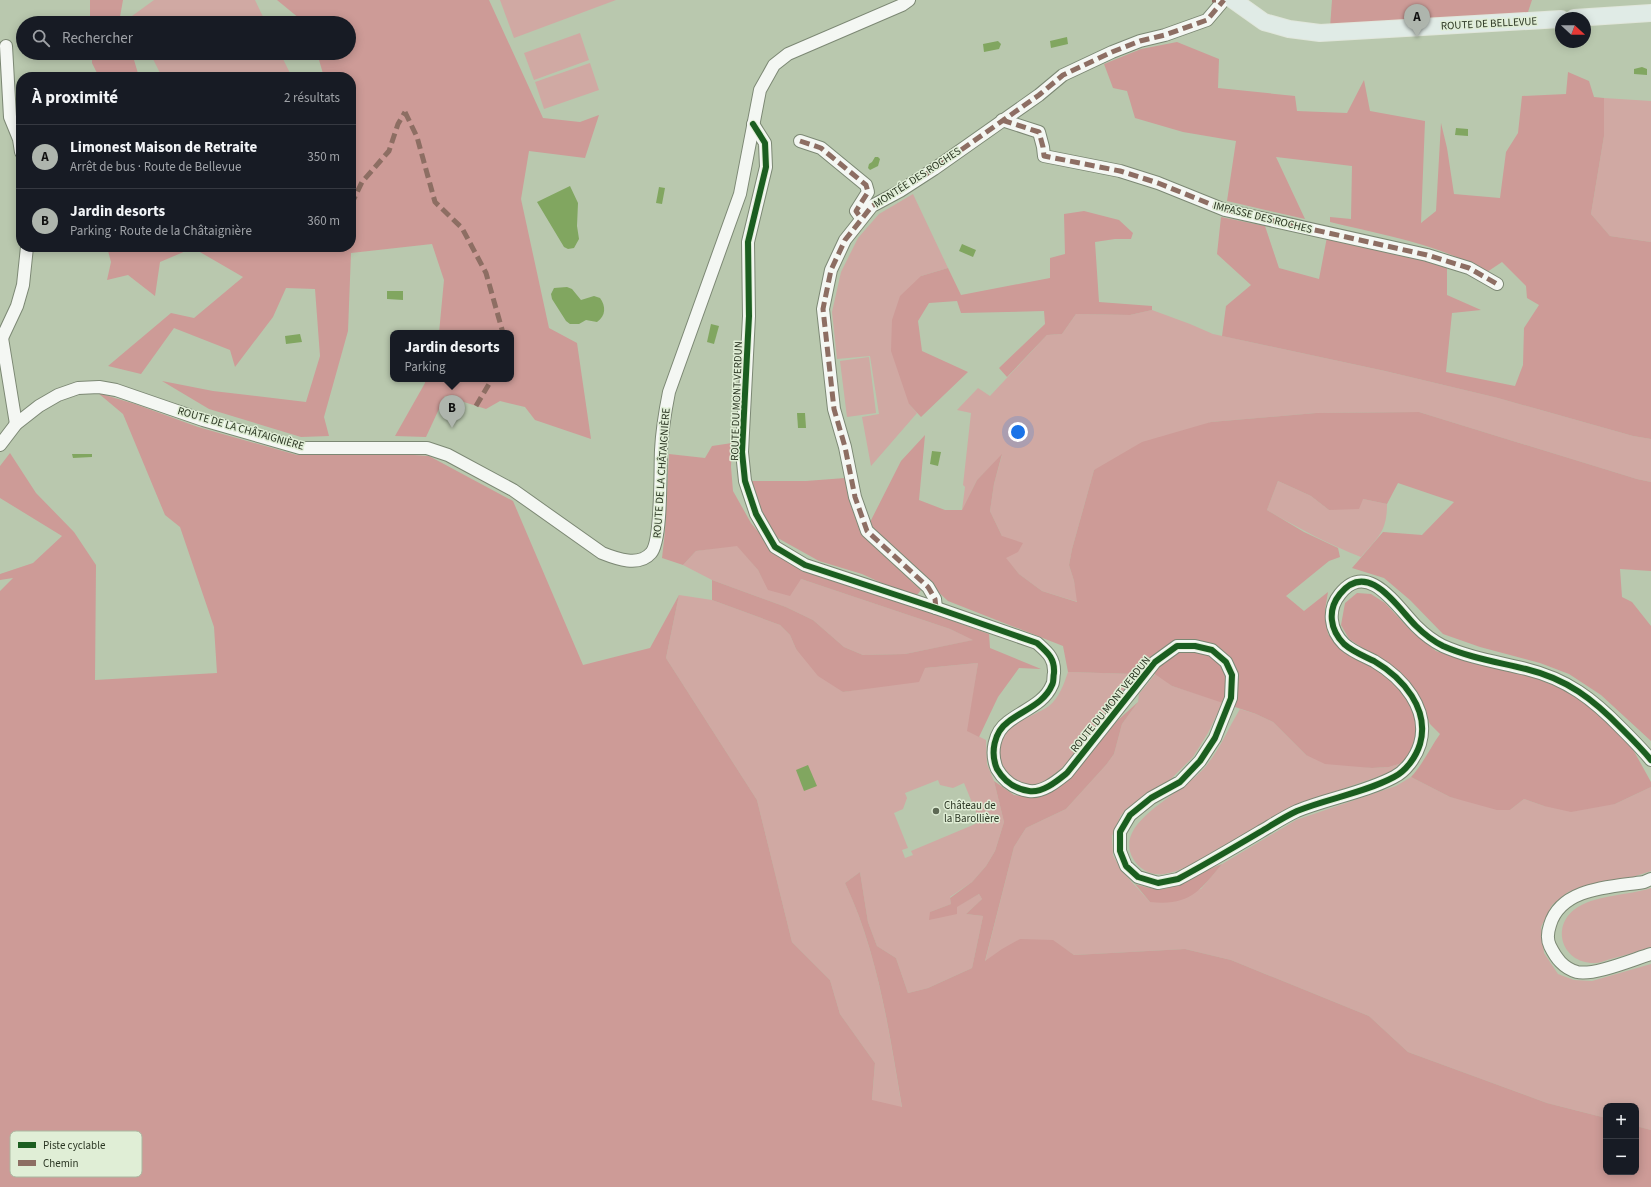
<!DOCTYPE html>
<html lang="fr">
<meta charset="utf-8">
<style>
body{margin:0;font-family:"Source Sans 3",sans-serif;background:#242831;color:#f1f3f6}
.controls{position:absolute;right:12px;bottom:12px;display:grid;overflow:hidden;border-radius:8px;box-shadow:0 2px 10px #0003}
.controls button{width:36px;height:36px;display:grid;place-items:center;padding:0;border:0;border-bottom:1px solid #363941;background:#171b24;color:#f1f3f6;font:20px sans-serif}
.compass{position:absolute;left:1555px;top:12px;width:36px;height:36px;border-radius:50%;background:#171b24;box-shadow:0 2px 10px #0003;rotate:111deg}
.you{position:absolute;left:1018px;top:432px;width:14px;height:14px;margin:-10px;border:3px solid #fff;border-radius:50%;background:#1a73e8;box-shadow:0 0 0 6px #1a73e833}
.badge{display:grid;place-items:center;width:26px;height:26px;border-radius:50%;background:#aeb5ad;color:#111;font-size:13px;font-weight:700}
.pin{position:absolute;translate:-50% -33px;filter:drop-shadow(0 1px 2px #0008)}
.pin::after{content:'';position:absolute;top:21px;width:14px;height:12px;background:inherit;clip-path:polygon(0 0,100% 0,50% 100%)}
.popup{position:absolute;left:390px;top:330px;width:124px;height:52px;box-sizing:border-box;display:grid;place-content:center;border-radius:8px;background:#171b24;filter:drop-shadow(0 1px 3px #0005);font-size:13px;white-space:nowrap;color:#9ea1a6}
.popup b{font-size:15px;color:#f1f3f6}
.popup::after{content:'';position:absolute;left:50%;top:100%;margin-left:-8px;border:8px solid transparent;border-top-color:#171b24}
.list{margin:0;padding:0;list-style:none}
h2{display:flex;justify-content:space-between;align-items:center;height:52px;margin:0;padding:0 16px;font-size:17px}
h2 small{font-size:13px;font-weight:400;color:#9ea1a6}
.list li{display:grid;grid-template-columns:26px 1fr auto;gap:12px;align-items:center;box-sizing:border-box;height:64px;padding:0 16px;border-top:1px solid #363941}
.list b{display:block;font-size:15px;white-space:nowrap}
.list p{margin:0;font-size:13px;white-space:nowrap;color:#9ea1a6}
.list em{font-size:13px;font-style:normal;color:#9ea1a6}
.icon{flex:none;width:22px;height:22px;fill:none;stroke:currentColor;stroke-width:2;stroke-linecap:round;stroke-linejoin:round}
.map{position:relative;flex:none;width:1651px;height:1187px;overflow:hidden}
.search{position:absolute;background:#171b24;box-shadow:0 2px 10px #0003;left:16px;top:16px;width:340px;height:44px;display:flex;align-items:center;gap:10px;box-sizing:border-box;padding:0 14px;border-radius:22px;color:#9ea1a6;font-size:15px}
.panel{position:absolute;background:#171b24;box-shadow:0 2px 10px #0003;left:16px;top:72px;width:340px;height:180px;border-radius:16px}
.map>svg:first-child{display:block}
.green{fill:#d0a9a3;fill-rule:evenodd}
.forest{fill:#cd9b97}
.water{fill:#81a660}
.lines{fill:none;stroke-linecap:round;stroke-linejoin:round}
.minor-casing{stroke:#7c8874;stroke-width:14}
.major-casing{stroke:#e0e6db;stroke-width:18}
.minor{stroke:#f4f7f3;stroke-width:12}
.major{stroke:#e0ebe6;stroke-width:16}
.quiet{stroke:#8d6e63;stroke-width:5;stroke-dasharray:10 5;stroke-linecap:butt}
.cycleway-casing{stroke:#e0eed6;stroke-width:8}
.cycleway{stroke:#1b5e20;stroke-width:6}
.poi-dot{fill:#5d6954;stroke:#e0eed6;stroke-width:1.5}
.labels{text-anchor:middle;stroke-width:3;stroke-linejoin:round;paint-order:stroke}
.street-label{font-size:11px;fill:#2b3623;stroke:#e0eed6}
.poi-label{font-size:11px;fill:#2b3623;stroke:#e0eed6;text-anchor:start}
.key{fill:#e0eed6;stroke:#aab7a0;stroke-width:1}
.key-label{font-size:11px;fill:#2b3623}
</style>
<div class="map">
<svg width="1651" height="1187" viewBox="0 0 1651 1187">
<rect width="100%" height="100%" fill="#b9c8ae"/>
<g class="green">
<polygon points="154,0 255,0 266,23 135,23 132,16"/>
<polygon points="500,0 616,0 514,38"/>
<polygon points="580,33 589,60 534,80 524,53"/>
<polygon points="150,53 280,53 292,77 162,77"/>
<polygon points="590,63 599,90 544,109 535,82"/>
<polygon points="1604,98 1651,101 1651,242 1610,236 1591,214 1604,136"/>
<polygon points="913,194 948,268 921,276 909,404 917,413 871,466 862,417 879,414 870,356 837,359 832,312 841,272 858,238 879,214"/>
<polygon points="1152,310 1190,324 1213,334 1385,371 1498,398 1633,436 1651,439 1651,482 1637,479 1419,412 1316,413 1211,422 1094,470 1072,549 1069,565 1074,581 1078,602 1042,591 1019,574 1005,558 1002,536 990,511 994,484 1002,455 977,480 962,510 965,487 963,485 971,413 957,410 978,388 990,396 1047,335 1062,334 1076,314 1130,315"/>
<polygon points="869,357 876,413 847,417 840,361"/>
<path d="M 1278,481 L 1311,496 L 1329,510 L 1363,499 L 1387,504 C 1387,532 1378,537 1361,557 C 1328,544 1298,528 1267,510 Z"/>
<polygon points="737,545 758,570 769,590 801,579 950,629 974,640 905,654 863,655 844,647 813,620 786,607 712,580 683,565 696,551"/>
<path d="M 679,595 L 712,600 L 780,625 L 790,635 L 796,649 L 843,692 L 875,687 L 925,668 L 978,663 L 968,731 L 986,740 L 987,764 L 994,781 L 1004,822 L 995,851 L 986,866 L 972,882 L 950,897 L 951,904 L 930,912 L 956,907 L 979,894 L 982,899 L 966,914 L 983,916 L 972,968 L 928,988 L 908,993 L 896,958 L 877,946 L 868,922 L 860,872 L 845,883 C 878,953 889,1032 902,1108 L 872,1101 L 875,1063 L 840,1014 L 830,980 L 792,942 L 757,800 L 666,658 ZM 938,780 L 940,785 L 953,788 L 964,783 L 980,822 L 911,851 L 913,855 L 905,858 L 902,850 L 908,848 L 894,813 L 903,809 L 907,798 L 905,793 Z"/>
<path d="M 1068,672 L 1135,674 C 1112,707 1088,746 1057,772 C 1054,775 1050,779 1046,781 C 1035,787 1021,786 1012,778 C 1001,768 997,756 1001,742 C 1005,722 1034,717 1049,706 C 1059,698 1064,684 1068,672 Z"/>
<polygon points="1156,673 1172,686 1223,702 1208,733 1193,757 1172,778 1121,815 1112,836 1113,855 1121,870 1150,902 1201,889 1222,864 1296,820 1396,786 1411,777 1450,797 1510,810 1524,799 1544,806 1615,804 1651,787 1651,871 1630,878 1591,884 1568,892 1552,905 1541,927 1544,953 1558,974 1574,980 1592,981 1651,964 1651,1130 1636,1126 1636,1106 1606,1106 1606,1118 1547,1103 1408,1052 1369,1016 1231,960 1185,949 1074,955 1053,941 985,962 1014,847 1026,828 1066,809 1106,765 1114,754 1122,724 1138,702 1139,694"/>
<path d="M 1240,709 L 1256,714 L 1273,722 L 1306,755 L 1350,765 L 1372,768 L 1389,767 L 1402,763 L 1389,773 L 1290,807 L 1187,867 C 1178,870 1166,876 1155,874 C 1137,871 1123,851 1132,833 C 1143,809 1187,789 1206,766 C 1220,749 1229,727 1240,709 Z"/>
<path d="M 1651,888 L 1651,947 C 1636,952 1622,956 1607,960 C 1604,961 1599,963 1595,963 C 1562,964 1549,925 1578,907 C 1600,894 1627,896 1651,888 Z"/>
</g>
<g class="forest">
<polygon points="90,0 123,0 120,17 122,23 90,23"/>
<polygon points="277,0 489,0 543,118 580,122 599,115 585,158 529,151 521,199 549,328 577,343 591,439 535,420 525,407 500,401 486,409 445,396 426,437 395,436 425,383 425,379 511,379 511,333 439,333 444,280 432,244 351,253 348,331 324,417 329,436 301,437 209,409 162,381 213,391 306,402 320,356 315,289 286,288 273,317 235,367 230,350 174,328 141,374 108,366 171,313 194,318 243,277 193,248 160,262 155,296 128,275 107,280 111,262 107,247 351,247 351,77 324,77 317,53 349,53 349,23 305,23"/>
<polygon points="1332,0 1532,0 1527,15 1330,28"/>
<path d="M 1177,42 L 1219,59 L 1218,88 L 1295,96 L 1297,111 L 1347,113 L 1364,80 L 1370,111 L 1425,121 L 1421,223 L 1436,211 L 1441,123 L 1447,148 L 1454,194 L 1500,198 L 1506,152 L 1518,133 L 1522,96 L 1566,94 L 1568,72 L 1589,81 L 1594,97 L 1604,98 L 1604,136 L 1591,214 L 1610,236 L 1651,242 L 1651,439 L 1633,436 L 1498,398 L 1385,371 L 1222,336 L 1226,306 L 1251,285 L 1217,254 L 1221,217 L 1265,226 L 1279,268 L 1319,279 L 1327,237 L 1447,265 L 1447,295 L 1481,310 L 1452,313 L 1446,372 L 1515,386 L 1523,365 L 1524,328 L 1539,305 L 1527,298 L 1526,286 L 1502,262 L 1487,272 C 1439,244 1383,235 1330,222 L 1330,217 L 1351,219 L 1352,166 L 1276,157 L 1305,219 L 1227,201 L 1236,141 L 1183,132 L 1135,118 L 1127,91 L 1113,88 L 1104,64 L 1141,49 Z"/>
<polygon points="92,53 132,53 139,77 99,77 92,63"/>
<polygon points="1084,211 1119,220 1133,233 1131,239 1115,239 1095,242 1099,302 1152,306 1152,310 1130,315 1076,314 1062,334 1047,335 1007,377 999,368 1045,324 1044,311 961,313 957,301 929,303 918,321 922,351 968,372 921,417 909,404 891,351 892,320 900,296 921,276 948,268 961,295 1050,278 1050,258 1065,254 1064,214"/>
<path d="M 98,393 L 135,404 L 198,427 L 297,455 L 384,453 L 429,456 L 513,501 L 583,665 L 650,648 L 679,595 L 666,658 L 757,800 L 792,942 L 830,980 L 840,1014 L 875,1063 L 872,1100 L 902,1107 C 889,1031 878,953 845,883 L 860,872 L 868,922 L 877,946 L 896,958 L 908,993 L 928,988 L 972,968 L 983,916 L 966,914 L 982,899 L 979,894 L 957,907 L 957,914 L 929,920 L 930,912 L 951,904 L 950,898 L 972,882 L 986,866 L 995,851 L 1004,822 L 994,781 L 1014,795 L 1037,798 L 1065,783 L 1117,721 L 1138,702 L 1122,724 L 1114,754 L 1106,765 L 1066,809 L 1026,828 L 1014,847 L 985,961 L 1002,949 L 1020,939 L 1053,940 L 1074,955 L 1185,949 L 1231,960 L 1369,1016 L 1408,1052 L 1547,1103 L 1606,1118 L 1606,1172 L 1636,1172 L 1636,1126 L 1651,1130 L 1651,1187 L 0,1187 L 0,591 L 13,578 L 0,580 L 0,574 L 33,563 L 62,536 L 0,498 L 0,466 L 10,453 L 36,493 L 74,532 L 96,565 L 95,680 L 217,673 L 214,627 L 180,527 L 165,515 L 123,414 Z"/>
<polygon points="1419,412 1637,479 1651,482 1651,571 1620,569 1622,597 1632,602 1651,626 1651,741 1601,695 1569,674 1540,663 1480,647 1443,634 1410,600 1384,578 1352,568 1383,532 1422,535 1454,502 1398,483 1387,504 1363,499 1359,509 1329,510 1311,496 1278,481 1267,510 1304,532 1338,548 1340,557 1329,561 1286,596 1304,611 1328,592 1325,610 1328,634 1339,648 1390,678 1410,701 1418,730 1415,746 1402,763 1389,767 1372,768 1325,764 1306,755 1273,722 1256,714 1172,686 1142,665 1135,674 1068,672 1063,646 948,601 922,577 911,581 921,590 917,595 899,591 862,574 819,561 767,532 755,503 752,481 806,481 845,478 864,534 901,461 925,435 919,500 945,510 962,510 977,480 1002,454 994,484 990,511 1002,536 1023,543 1018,552 1006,558 1019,574 1042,591 1077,602 1074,581 1069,565 1072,549 1094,470 1142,442 1211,422 1316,413"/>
<polygon points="732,443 731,467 733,491 751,523 770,546 920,609 989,634 990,648 1041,669 1019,668 998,697 979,737 967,731 978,663 925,668 919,682 843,692 818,676 796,649 790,635 780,625 712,600 712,580 786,607 813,620 844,647 863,655 905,654 973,640 950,629 801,579 790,596 768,590 758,570 737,546 696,551 683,565 662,558 665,531 669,454 705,458 712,446"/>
<path d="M 1357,593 L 1371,594 L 1385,603 L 1412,632 L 1436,651 L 1472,663 L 1533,677 L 1565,690 L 1597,712 L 1630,744 L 1651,782 L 1651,787 L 1615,804 L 1571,812 L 1544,806 L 1524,799 L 1510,810 L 1497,810 L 1450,797 L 1411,777 C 1423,764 1430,748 1440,734 L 1430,724 L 1418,696 L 1410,684 L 1397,671 L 1349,639 L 1341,625 L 1345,603 Z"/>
<path d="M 1222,864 C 1199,892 1189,906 1150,902 L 1135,884 C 1142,886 1149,888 1156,889 C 1176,891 1203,870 1222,864 Z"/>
</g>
<g class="water">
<polygon points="1067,37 1068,44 1051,48 1050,41"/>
<polygon points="998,41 1001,44 999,49 984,52 983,44"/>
<polygon points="1642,67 1647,69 1647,75 1634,74 1634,69"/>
<polygon points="1456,128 1468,129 1468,136 1455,135"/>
<polygon points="875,157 878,157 880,159 878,166 870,170 868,168 869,164 872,162"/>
<polygon points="570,186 578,203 577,226 579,239 574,248 568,249 564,247 537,202"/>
<polygon points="659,187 665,188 662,204 656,203"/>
<polygon points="962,244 976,250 973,257 959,251"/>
<path d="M 567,287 L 572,289 L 581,300 L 594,296 L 600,298 C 606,306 606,316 597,322 L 586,320 L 579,324 L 570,324 L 566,321 L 552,299 L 551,294 L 554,288 Z"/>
<polygon points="387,291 403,291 403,300 387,299"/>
<polygon points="711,324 719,326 714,344 707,342"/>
<polygon points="300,334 302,342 286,344 285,336"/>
<polygon points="797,413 805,413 806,428 798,428"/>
<polygon points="932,451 941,452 938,466 930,464"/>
<polygon points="72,454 92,454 92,457 73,458"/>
<polygon points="808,765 817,786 804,791 796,770"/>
</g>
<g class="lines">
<defs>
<g id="minor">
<polyline points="6,46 10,117 19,139 21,152"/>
<polyline points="1002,120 1039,132 1043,147 1044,156 1120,171 1158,183 1225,210 1427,255 1469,268 1497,284"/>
<path d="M 753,124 L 765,143 L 766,167 L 748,242 L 749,316 L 742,452 L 745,481 L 756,514 L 775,547 L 805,565 L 936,608 L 1037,643 C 1047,652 1055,658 1054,673 C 1053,677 1054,682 1052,685 C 1044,704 1023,710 1008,722 C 994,732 990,753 997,769 C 1004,781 1015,789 1029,791 C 1043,793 1057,781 1067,773 L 1155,662 L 1177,646 L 1195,646 L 1212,650 L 1226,662 L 1232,675 L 1231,698 L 1215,738 L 1200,761 L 1180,782 L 1151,798 L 1130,815 L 1120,832 L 1120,851 L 1126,866 L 1138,877 L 1158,883 L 1178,879 C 1206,864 1233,848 1260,832 C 1272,825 1284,817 1297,811 C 1329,798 1364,793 1394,777 C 1406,771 1416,757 1420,744 C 1430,709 1403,678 1374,661 C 1364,656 1353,652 1344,644 C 1330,630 1327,610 1340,594 C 1368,559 1397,607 1416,626 C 1424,634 1433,641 1443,646 C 1470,658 1498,662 1526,669 C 1567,679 1593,699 1622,729 C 1632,739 1642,749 1651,760"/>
<polyline points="800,141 821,148 866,185 868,192 856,211 861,218"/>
<polyline points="0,337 2,338 16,424"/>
<polyline points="2,338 17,306 23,285 27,247"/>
<path d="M 0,445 L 16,424 L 39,406 L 58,395 L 78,388 L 99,387 L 116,390 L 203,420 L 300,448 L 427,448 L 448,455 L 513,490 L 602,553 C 617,559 639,567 651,553 C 662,541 660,470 661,450 C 662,431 665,412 669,392 L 740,194 L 760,90 L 774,65 L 788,54 L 902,5 L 909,0"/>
<polyline points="936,608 935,599 928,587 867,531 855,497 845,447 834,409 823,309 831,270 845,240 872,206 900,191 934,169 1039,95 1063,75 1112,52 1140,41 1165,35 1207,20 1224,0"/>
<path d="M 1651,879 L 1644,882 C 1612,887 1561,887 1550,925 C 1548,931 1547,940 1550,946 C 1556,958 1563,968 1577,972 C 1594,976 1634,959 1651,954"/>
</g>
<g id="major">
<polyline points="1233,0 1264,22 1289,29 1320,33 1561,19"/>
<polyline points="1574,18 1651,13"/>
</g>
</defs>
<use href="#minor" class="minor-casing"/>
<use href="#major" class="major-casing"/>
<use href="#minor" class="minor"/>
<use href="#major" class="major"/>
<g class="quiet">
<polyline points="1212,0 1216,0"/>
<polyline points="405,112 417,137 435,202 462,228 486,273 503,333"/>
<polyline points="1002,120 1039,132 1043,147 1044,156 1120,171 1158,183 1225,210 1427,255 1469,268 1497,284"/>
<polyline points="800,141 821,148 866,185 868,192 856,211 861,218"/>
<polyline points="351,205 362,182 389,151 398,124 405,112"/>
<polyline points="476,406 492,379"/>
<polyline points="936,608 935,599 928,587 867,531 855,497 845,447 834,409 823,309 831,270 845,240 872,206 900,191 934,169 1039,95 1063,75 1112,52 1140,41 1165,35 1207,20 1224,0"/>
</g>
<defs>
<path id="cycleway" d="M 753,124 L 765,143 L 766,167 L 748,242 L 749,316 L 742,452 L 745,481 L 756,514 L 775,547 L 805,565 L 936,608 L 1037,643 C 1047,652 1055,658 1054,673 C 1053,677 1054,682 1052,685 C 1044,704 1023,710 1008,722 C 994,732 990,753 997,769 C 1004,781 1015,789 1029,791 C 1043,793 1057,781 1067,773 L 1155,662 L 1177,646 L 1195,646 L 1212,650 L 1226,662 L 1232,675 L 1231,698 L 1215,738 L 1200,761 L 1180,782 L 1151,798 L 1130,815 L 1120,832 L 1120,851 L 1126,866 L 1138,877 L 1158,883 L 1178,879 C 1206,864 1233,848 1260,832 C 1272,825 1284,817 1297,811 C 1329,798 1364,793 1394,777 C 1406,771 1416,757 1420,744 C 1430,709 1403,678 1374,661 C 1364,656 1353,652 1344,644 C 1330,630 1327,610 1340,594 C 1368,559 1397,607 1416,626 C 1424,634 1433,641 1443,646 C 1470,658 1498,662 1526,669 C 1567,679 1593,699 1622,729 C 1632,739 1642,749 1651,760"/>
</defs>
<use href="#cycleway" class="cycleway-casing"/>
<use href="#cycleway" class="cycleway"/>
</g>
<circle class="poi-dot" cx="936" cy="811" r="4"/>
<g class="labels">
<g class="street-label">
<text transform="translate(1489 23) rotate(-3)" y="4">ROUTE DE BELLEVUE</text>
<text transform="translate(917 177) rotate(-33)" y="4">MONTÉE DES ROCHES</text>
<text transform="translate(1263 217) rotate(14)" y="4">IMPASSE DES ROCHES</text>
<text transform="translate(736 401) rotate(-88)" y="4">ROUTE DU MONT VERDUN</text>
<text transform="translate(241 428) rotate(16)" y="4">ROUTE DE LA CHÂTAIGNIÈRE</text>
<text transform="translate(661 473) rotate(-86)" y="4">ROUTE DE LA CHÂTAIGNIÈRE</text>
<text transform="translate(1110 704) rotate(-51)" y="4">ROUTE DU MONT VERDUN</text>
</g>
<g class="poi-label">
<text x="944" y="809">Château de<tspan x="944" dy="13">la Barollière</tspan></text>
</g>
</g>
<rect x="10" y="1131" width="132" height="46" rx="6" class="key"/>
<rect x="18" y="1142" width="18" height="6" fill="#1b5e20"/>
<rect x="18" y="1160" width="18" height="6" fill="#8d6e63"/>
<g class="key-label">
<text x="43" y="1149">Piste cyclable</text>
<text x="43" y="1167">Chemin</text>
</g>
</svg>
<div class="controls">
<button>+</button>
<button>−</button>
</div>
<svg class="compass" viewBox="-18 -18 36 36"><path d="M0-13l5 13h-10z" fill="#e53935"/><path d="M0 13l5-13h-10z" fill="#9ea1a6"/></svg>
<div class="you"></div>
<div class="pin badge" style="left:1417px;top:37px">A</div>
<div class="pin badge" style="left:452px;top:428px">B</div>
<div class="popup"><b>Jardin desorts</b>Parking</div>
<div class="search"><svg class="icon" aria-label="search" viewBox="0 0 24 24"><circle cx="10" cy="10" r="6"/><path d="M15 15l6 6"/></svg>Rechercher</div>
<section class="panel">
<h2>À proximité<small>2 résultats</small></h2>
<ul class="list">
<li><span class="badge">A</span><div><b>Limonest Maison de Retraite</b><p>Arrêt de bus · Route de Bellevue</p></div><em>350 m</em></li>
<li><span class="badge">B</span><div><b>Jardin desorts</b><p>Parking · Route de la Châtaignière</p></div><em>360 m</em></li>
</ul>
</section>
</div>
